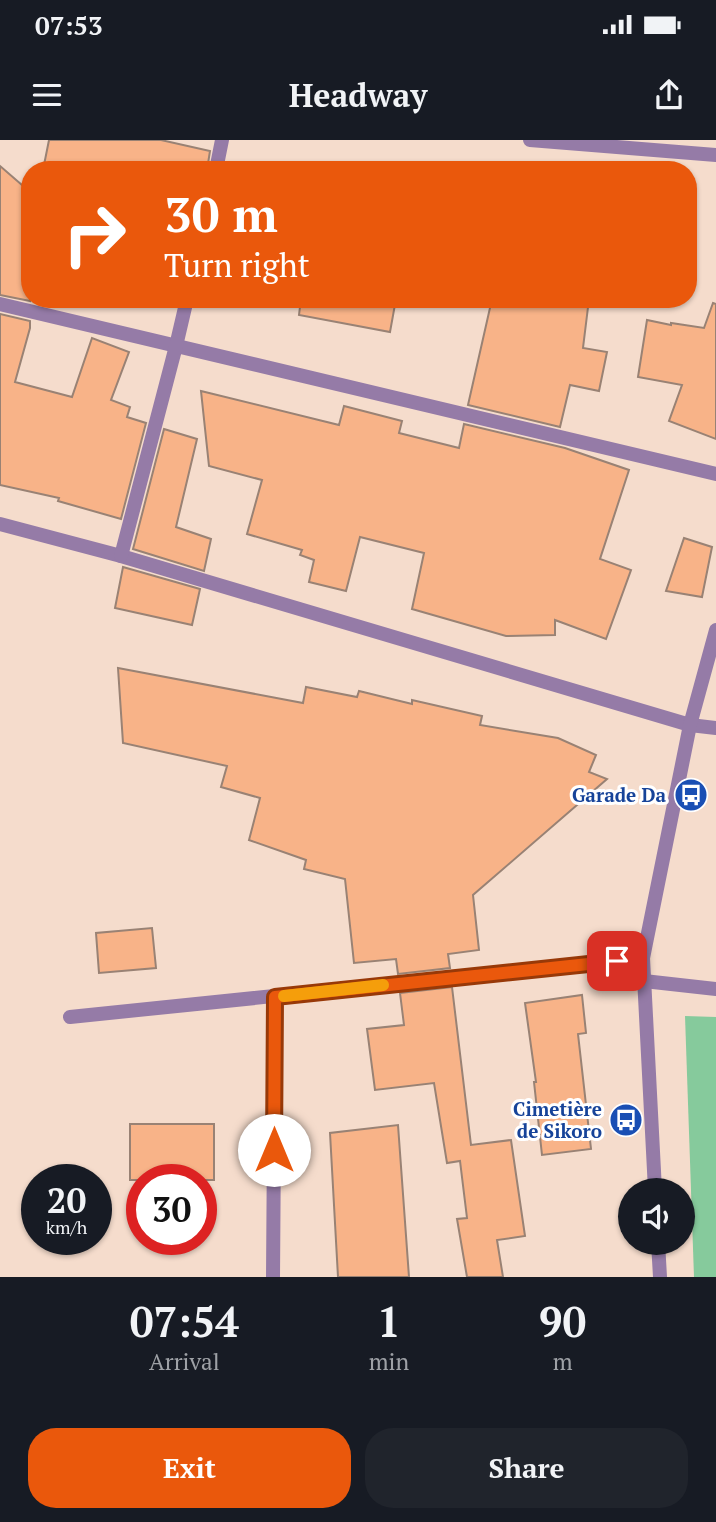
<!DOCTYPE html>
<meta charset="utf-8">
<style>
body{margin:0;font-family:"PT Serif",serif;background:#20242c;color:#f1f3f6;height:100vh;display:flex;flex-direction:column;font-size:26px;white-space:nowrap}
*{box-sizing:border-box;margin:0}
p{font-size:23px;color:#9ea1a6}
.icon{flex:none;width:38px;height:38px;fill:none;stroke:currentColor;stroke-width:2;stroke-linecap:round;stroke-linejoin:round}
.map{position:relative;height:1137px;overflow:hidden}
.drawer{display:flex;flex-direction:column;background:#171b24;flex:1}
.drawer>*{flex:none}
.hud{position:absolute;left:21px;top:21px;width:676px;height:147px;border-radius:28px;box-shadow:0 2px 5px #0004;background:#ea580c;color:#fff;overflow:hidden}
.buttons{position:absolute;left:618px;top:1038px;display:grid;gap:14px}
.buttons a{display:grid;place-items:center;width:77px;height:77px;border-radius:50%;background:#171b24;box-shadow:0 2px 5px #0004;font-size:35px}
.speed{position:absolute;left:21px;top:1024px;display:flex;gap:14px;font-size:35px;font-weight:700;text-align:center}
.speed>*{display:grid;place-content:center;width:91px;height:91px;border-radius:50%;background:#171b24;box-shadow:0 2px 5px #0004;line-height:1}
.speed small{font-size:18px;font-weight:400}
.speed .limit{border:10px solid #d22;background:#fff;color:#111}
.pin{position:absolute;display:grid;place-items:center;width:60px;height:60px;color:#fff;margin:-30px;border-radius:14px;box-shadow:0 4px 10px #0006}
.me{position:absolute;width:77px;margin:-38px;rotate:0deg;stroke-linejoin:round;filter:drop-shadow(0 0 5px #0008)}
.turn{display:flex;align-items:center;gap:24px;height:147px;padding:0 28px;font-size:32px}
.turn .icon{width:91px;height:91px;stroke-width:2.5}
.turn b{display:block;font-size:49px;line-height:60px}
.eta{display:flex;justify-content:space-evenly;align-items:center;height:119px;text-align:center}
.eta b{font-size:42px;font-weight:600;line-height:49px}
.cta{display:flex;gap:14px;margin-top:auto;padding:14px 28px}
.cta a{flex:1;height:80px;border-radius:28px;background:#ea580c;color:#fff;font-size:28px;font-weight:600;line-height:80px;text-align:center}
.cta a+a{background:#20242c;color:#f1f3f6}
.status{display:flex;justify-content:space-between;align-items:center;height:49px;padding:0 35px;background:#171b24;direction:ltr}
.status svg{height:19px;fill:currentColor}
header{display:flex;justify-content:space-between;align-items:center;height:91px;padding:0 28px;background:#171b24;font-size:32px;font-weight:600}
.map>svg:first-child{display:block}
</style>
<div class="status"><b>07:53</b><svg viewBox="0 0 49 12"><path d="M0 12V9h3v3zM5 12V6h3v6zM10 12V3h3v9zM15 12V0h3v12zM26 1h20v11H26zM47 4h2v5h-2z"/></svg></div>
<header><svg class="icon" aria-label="menu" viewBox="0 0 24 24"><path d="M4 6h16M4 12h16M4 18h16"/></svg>Headway<svg class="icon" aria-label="share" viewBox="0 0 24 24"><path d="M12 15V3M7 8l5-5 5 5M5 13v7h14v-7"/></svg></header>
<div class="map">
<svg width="716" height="1137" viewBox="0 0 716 1137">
<rect width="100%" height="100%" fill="#f5dccc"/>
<polygon fill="#86ca9c" points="685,876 716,877 716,1137 694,1137"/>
<g fill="#f8b388" stroke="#998274" stroke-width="2">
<polygon points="49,0 161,0 210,11 207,30 43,30"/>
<polygon points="0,26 30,52 30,161 0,155"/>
<polygon points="301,159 396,159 390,192 299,175"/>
<polygon points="492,159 589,159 583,208 607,212 599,251 570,245 560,287 468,265"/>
<polygon points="713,163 716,164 716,299 669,281 682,245 638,237 647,180 671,185 671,183 704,188"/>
<polygon points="0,174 30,181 30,188 15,242 72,257 92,198 129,212 111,260 130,267 127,277 146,283 121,379 58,361 59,358 0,345"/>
<polygon points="201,251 339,285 344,266 402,281 399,293 459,308 464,284 565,308 629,330 600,419 631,430 606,499 555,480 555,495 506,496 412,469 424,413 360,397 346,451 309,442 314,420 300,415 302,410 247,394 262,340 209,326"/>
<polygon points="164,289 197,299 176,387 211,399 204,431 133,409"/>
<polygon points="684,398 712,407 702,457 666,451"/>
<polygon points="123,427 200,449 192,485 115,468"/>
<polygon points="118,528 303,563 306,547 357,557 359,551 412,564 412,560 482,576 480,585 558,598 596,615 589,632 607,639 473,755 479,810 448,814 450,828 398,834 396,819 354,823 345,739 304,729 306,720 249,700 260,658 221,647 227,626 123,603"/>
<polygon points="152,788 156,828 99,833 96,793"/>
<polygon points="452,847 471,1005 511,1000 525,1096 497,1100 503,1137 467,1137 457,1079 467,1078 460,1021 447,1023 434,943 375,950 367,889 404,885 400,853"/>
<polygon points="582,855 586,893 578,894 591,1009 542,1015 534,942 536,942 525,863"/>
<rect x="130" y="984" width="84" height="56"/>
<polygon points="398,985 409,1137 338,1137 330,993"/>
</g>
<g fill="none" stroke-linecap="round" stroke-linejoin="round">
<g stroke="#957ba7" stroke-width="14">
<polyline points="530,0 716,15"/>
<polyline points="216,30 222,0"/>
<polyline points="0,164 716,334"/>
<polyline points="0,384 121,416 690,585 716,588"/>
<polyline points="121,416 176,206 187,159"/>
<polyline points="644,841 716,849"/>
<polyline points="70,877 643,818"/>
<polyline points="655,1050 643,818 690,585 716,490"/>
<polyline points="658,1102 660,1137"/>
<polyline points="273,1137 275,857"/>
</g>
</g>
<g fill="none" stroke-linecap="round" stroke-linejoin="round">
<defs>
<polyline id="route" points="274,1010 275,857 617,821"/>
</defs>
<use href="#route" stroke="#983908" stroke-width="18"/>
<use href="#route" stroke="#ea580c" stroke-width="12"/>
<polyline stroke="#f59e0b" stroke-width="12" points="284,856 383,845"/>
</g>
<defs>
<symbol id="bus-disc" viewBox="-11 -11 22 22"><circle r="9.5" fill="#1a4fb4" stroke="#fff"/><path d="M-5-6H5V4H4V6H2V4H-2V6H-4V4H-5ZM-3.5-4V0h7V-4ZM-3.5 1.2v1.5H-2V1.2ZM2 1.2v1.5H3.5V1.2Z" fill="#fff"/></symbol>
</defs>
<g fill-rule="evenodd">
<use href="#bus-disc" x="672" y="636" width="38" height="38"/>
<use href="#bus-disc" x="607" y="961" width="38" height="38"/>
</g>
<g text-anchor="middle" stroke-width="6" stroke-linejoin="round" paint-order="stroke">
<g font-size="19" font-weight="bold" fill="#164399" stroke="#fff" text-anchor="end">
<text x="666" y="662">Garade Da</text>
<text x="602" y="976">Cimetière<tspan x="602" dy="22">de Sikoro</tspan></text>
</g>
</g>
</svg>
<div class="buttons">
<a><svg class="icon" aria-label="sound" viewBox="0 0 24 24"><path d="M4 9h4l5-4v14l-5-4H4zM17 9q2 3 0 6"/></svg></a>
</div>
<div class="speed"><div>20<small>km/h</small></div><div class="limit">30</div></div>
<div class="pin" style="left:617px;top:821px;background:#d93025"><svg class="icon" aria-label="arrive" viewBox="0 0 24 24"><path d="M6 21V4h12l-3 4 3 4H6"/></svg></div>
<svg class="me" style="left:274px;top:1010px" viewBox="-20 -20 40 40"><circle r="19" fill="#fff"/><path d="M0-13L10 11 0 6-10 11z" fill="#ea580c"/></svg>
<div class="hud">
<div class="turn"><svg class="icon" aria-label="right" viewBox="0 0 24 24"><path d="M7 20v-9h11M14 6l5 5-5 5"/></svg><div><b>30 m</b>Turn right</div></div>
</div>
</div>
<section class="drawer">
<div class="eta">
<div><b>07:54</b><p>Arrival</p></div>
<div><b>1</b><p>min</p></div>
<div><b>90</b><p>m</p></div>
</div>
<div class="cta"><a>Exit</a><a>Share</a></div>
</section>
